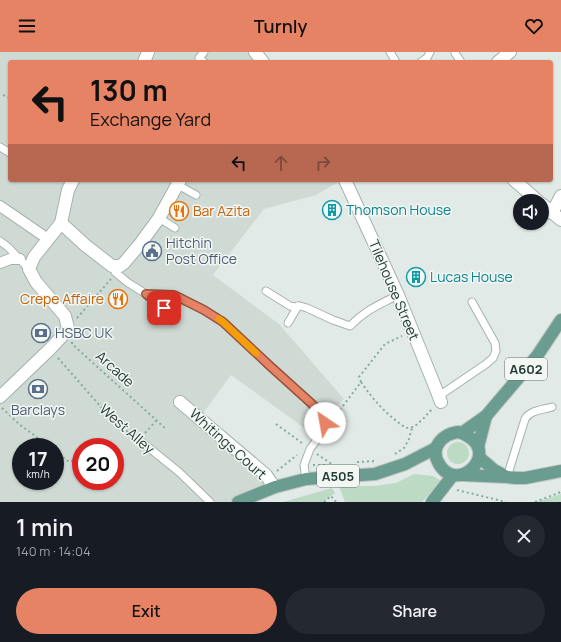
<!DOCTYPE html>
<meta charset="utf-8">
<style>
body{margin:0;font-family:Manrope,sans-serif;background:#242831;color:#f1f3f6;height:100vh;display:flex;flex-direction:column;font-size:15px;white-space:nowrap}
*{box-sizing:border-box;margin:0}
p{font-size:13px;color:#9ea1a6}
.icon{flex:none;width:22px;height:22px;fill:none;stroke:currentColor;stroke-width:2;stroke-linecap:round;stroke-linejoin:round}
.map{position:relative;height:450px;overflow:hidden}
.panel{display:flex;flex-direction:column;background:#171b24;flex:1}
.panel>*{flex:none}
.banner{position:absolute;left:8px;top:8px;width:545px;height:122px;border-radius:4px;box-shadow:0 1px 3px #0004;background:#e68364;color:#111;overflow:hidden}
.tools{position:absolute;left:513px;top:142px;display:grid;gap:8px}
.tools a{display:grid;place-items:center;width:36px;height:36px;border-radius:50%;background:#171b24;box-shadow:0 1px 3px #0004;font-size:20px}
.speed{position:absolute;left:12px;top:386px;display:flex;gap:8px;font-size:20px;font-weight:700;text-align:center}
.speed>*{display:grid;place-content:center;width:52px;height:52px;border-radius:50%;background:#171b24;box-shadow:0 1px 3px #0004;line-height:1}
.speed small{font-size:10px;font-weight:400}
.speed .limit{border:6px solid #d22;background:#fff;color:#111}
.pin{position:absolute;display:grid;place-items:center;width:34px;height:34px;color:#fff;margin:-17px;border-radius:8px;box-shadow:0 2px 6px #0006}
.me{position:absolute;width:44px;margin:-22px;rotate:327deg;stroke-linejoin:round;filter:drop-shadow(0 0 3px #0008)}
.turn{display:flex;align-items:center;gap:14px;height:84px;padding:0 16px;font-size:18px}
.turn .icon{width:52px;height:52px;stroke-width:2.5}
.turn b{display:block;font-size:28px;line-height:34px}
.lanes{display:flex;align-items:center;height:38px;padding:0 16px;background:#0003;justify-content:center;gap:20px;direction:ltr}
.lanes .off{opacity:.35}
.round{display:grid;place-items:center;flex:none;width:42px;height:42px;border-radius:21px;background:#242831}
.overview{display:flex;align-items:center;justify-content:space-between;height:68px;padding:0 16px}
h1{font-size:24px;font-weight:600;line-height:30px}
.button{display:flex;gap:8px;margin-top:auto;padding:8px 16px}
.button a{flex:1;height:46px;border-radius:24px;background:#e68364;color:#111;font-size:16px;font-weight:600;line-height:46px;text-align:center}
.button a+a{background:#242831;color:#f1f3f6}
header{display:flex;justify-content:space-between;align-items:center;height:52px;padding:0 16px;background:#e68364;color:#111;font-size:18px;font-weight:600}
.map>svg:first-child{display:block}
</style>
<header><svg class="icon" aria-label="menu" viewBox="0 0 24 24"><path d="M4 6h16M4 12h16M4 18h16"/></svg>Turnly<svg class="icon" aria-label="heart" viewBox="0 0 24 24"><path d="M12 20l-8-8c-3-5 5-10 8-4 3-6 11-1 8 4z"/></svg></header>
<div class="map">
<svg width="561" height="450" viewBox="0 0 561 450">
<rect width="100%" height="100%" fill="#e1eae6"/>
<path fill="#d0dad5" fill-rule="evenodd" d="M 0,0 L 252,0 L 260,10 L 10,10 L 10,128 L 342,128 L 316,143 L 264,157 L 213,223 L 279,272 L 344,347 L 310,380 L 231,323 L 201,364 L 270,420 L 260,436 L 231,450 L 0,450 ZM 21,395 L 55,395 L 55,429 L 21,429 ZM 81,395 L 115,395 L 115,429 L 81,429 Z"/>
<g fill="#bcdac4">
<circle cx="458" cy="401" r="11"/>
<polygon points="414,422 433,424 441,429 422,450 345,450 339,434 375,434 396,431"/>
<polygon points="332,436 335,441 324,450 283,450"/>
<polygon points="561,442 561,450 536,450"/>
</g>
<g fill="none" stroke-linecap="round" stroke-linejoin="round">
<defs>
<g id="service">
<polyline points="204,0 199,6 204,10"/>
<polyline points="390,0 396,10"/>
<polyline points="455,1 461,10"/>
<polyline points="421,10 427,6 430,0"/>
<polyline points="0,95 10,101"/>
<polyline points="178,133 196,143"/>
<polyline points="159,166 175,176"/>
<polyline points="0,189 8,195 29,217"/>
<polyline points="117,215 115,220 127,230 146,242 164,256"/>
<path d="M 266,239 L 290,254 L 295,255 L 300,254 L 307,256 L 333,268 L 350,274 C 365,258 379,253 398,243"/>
<polyline points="146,242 174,243 204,258 223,270 323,363 325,371 325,377 310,397 304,413 306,427"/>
<polyline points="288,271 298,254"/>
<polyline points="439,344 486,312 493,306 496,299 495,291 472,250"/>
<polyline points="138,387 179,420 210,450"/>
<path d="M 507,425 L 525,367 C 530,358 543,358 552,355"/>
</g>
<g id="pedestrian">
<polyline points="0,154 48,187"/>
<polyline points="0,211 10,207 20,207"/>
</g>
<g id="minor">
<polyline points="255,0 263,10"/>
<polyline points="144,10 148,0"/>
<polyline points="498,10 510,0"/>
<polyline points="345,128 398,243 434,332 441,350"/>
<polyline points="514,128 538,149"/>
<polyline points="542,152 561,168"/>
<polyline points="552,161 561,144"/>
<polyline points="61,171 85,193 112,214 120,214 124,211 140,192 159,166 180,128"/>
<polyline points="0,345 50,297 65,281 68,276 65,264 36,230 29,217 34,205 61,171 68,138 73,128"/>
<polyline points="180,350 266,423 270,429 275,435"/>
</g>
<g id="primary">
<path d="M 458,380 C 462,381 465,382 469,385 C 499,404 455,444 438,410 C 430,395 443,382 458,380 Z"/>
<polyline points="462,381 486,364 537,304 561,268"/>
<polyline points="478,395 486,364"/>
<polyline points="479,405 494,418 505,424"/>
<polyline points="462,423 507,425 516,426 525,426 561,419"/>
<polyline points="238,450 275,435 306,427 375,422 405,412 436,396"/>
<polyline points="432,450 453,423"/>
</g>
</defs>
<use href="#service" stroke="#a4b2ad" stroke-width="9"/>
<use href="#pedestrian" stroke="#a4b2ad" stroke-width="12"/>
<use href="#minor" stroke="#a4b2ad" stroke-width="14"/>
<use href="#primary" stroke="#bdc4c2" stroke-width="14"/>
<g stroke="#85ab9f" stroke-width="2" stroke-dasharray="2 3" stroke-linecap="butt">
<polyline points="3,43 10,46"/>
<polyline points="77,266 111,227"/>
<polyline points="72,290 72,292 166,377"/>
<polyline points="58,306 109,364 130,382"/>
<path d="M 361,330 C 374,349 387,363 406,376 L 414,375 L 424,366 L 432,357"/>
<polyline points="2,356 19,372 50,395"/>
<polyline points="334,366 361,330 359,325 385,292 402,284"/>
<polyline points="276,372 302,391"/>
<polyline points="145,381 156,369"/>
<polyline points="55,399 69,410 75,408 81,413"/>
<polyline points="317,402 333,413"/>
<polyline points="395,402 404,396 409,387 412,376"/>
<polyline points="357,410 376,409"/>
<polyline points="313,413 327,413"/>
<polyline points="277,419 297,403"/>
<polyline points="457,438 506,450"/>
<polyline points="324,450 331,444 336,450"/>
<polyline points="535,450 561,440"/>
</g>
<use href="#service" stroke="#fff" stroke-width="7"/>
<use href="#pedestrian" stroke="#fff" stroke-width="10"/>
<use href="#minor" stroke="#fff" stroke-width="12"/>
<use href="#primary" stroke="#6a9c8f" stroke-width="12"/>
</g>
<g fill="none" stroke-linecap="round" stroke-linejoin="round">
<defs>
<polyline id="route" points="164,256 146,242 174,243 204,258 223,270 270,314 311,351 323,363 325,371"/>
</defs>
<use href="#route" stroke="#965541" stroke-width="10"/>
<use href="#route" stroke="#e68364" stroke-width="7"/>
<polyline stroke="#f59e0b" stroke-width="7" points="219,267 223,270 256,301"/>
</g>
<defs>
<symbol id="building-ring" viewBox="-11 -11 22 22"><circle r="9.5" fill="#f2f7f4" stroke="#0f9aa8" stroke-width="1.5"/><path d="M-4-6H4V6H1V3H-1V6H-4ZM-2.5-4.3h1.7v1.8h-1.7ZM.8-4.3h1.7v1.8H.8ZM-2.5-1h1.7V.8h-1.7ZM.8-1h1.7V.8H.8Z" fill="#0f9aa8"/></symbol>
<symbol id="restaurant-ring" viewBox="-11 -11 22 22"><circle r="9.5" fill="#f2f7f4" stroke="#e8710a" stroke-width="1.5"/><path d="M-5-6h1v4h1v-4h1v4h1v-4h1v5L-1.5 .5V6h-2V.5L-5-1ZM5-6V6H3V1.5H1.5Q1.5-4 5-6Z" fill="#e8710a"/></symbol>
<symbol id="civic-ring" viewBox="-11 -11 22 22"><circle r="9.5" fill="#f2f7f4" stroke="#5c6f8a" stroke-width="1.5"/><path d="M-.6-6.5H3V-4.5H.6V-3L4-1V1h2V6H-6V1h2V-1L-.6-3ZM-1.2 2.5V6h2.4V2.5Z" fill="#5c6f8a"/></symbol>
<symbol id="bank-ring" viewBox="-11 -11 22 22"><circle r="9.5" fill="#f2f7f4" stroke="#5c6f8a" stroke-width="1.5"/><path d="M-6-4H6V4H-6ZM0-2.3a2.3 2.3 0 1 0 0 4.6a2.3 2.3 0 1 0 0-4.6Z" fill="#5c6f8a"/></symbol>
</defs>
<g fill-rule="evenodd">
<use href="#building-ring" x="321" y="147" width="22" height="22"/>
<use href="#restaurant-ring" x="168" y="148" width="22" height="22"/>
<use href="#civic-ring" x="141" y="188" width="22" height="22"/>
<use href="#building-ring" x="405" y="214" width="22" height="22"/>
<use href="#restaurant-ring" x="107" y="236" width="22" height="22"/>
<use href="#bank-ring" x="30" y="270" width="22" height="22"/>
<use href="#bank-ring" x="27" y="326" width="22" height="22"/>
</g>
<g text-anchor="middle" stroke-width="3" stroke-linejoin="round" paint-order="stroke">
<g fill="#f2f7f4" stroke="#61736e" stroke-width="1">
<rect x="505" y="306" width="42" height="22" rx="3"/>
<rect x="317" y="413" width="42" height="22" rx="3"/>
</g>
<g font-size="13" font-weight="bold" fill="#233a34">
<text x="526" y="322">A602</text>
<text x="338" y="429">A505</text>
</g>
<g font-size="14" fill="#0d838f" stroke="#f2f7f4" text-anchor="start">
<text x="346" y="163">Thomson House</text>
<text x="430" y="230">Lucas House</text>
</g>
<g font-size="14" fill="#c56008" stroke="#f2f7f4" text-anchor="start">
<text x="193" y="164">Bar Azita</text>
<text x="104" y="252" text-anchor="end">Crepe Affaire</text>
</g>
<g font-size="14" fill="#4e5e75" stroke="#f2f7f4" text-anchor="start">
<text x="166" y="196">Hitchin<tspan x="166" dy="16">Post Office</tspan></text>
<text x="55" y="286">HSBC UK</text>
<text x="38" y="363" text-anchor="middle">Barclays</text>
</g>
<g font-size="14" fill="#233a34" stroke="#f2f7f4">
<text transform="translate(394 238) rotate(67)" y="5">Tilehouse Street</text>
<text transform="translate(115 317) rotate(42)" y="5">Arcade</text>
<text transform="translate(127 377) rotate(41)" y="5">West Alley</text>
<text transform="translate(228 392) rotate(42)" y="5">Whitings Court</text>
</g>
</g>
</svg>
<div class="tools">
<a><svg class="icon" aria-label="sound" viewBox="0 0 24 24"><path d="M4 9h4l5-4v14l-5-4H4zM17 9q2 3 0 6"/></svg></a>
</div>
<div class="speed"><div>17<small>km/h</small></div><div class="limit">20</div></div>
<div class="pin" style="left:164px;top:256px;background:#d93025"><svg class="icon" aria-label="arrive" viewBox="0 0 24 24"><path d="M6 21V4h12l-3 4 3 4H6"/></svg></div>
<svg class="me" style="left:325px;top:371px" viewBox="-20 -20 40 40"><circle r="19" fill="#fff"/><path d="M0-13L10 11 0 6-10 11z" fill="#e68364"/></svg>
<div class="banner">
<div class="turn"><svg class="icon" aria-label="left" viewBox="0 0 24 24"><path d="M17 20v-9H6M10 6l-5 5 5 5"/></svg><div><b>130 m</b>Exchange Yard</div></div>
<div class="lanes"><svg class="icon" aria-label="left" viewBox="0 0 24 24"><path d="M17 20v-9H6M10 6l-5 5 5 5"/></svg><svg class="icon off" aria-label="ahead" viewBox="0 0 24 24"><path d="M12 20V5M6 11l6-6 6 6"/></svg><svg class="icon off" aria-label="right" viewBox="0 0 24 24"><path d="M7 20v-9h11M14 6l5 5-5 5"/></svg></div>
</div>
</div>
<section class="panel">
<div class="overview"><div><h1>1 min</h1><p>140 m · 14:04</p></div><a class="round"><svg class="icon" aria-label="close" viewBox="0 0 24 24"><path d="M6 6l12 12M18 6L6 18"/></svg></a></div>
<div class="button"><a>Exit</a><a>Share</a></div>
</section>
